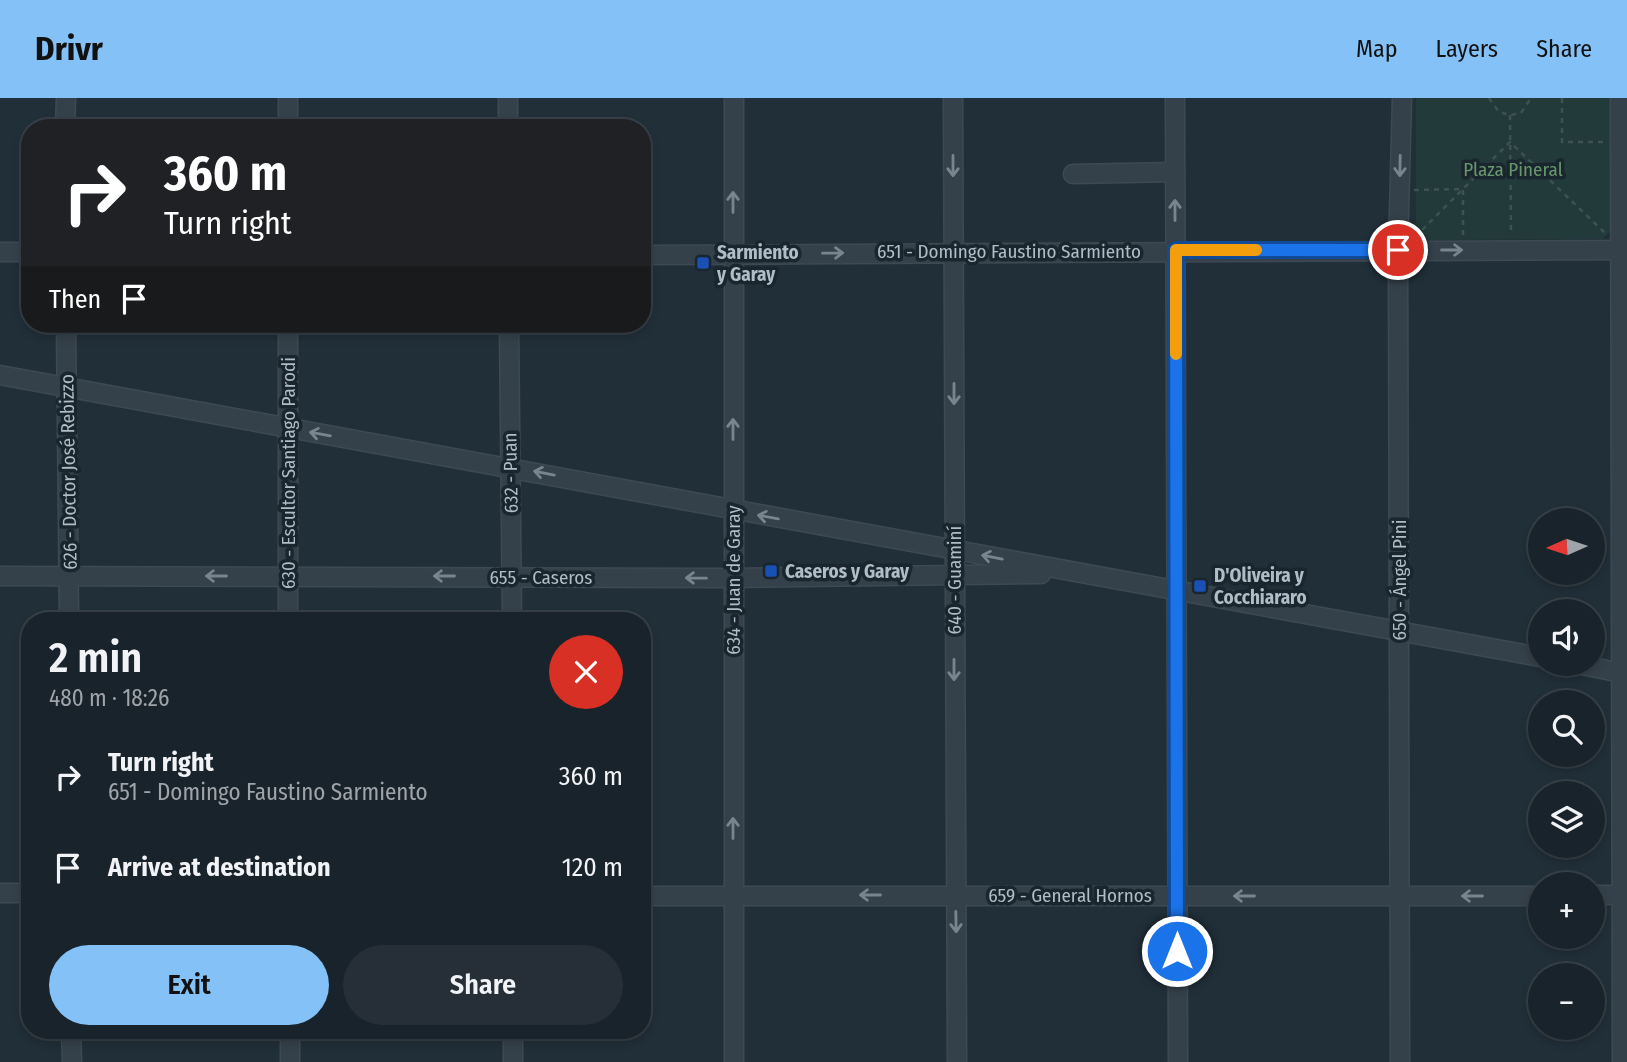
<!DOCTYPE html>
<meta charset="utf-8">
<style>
body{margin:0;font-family:"Fira Sans Condensed",sans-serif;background:#262f37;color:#f1f3f6;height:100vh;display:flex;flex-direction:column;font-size:26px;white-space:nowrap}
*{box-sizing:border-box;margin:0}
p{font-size:23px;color:#9fa4a9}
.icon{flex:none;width:38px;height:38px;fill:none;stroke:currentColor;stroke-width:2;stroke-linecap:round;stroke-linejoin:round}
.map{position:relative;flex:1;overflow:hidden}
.side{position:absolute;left:21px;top:514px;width:630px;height:427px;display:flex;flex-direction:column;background:#19232b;border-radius:28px;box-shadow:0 4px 10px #0003,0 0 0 2px #374047}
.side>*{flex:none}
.top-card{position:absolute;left:21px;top:21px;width:630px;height:214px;border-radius:28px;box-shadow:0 4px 10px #0003,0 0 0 2px #374047;background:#202124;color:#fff;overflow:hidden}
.needle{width:46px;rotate:267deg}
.fabs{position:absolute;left:1528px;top:410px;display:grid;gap:14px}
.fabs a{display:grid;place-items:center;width:77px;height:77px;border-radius:50%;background:#19232b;box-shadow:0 4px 10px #0003,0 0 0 2px #374047;font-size:35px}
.pin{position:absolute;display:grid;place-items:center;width:60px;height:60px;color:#fff;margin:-30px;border:4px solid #fff;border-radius:50%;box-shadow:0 2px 7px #0007}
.me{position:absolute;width:77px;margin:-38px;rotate:0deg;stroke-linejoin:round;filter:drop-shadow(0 0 5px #0008)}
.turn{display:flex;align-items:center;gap:24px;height:147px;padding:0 28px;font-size:32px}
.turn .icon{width:91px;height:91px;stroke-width:2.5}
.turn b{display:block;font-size:49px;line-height:60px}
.then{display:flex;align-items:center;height:66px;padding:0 28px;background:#0003;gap:14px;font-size:26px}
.round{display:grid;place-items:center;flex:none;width:74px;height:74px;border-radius:37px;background:#262f37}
.overview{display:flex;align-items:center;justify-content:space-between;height:119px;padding:0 28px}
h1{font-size:42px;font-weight:600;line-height:52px}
.action{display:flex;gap:14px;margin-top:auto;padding:14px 28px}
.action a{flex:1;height:80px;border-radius:42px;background:#84c1f7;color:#111;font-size:28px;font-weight:600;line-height:80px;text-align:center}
.action a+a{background:#262f37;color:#f1f3f6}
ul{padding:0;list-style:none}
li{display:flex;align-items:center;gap:21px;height:91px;padding:0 28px}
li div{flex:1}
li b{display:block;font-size:26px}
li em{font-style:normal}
header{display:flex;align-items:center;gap:42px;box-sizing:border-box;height:98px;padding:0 35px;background:#84c1f7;color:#111}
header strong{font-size:33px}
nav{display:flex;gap:38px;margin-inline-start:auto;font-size:24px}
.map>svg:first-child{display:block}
</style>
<header>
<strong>Drivr</strong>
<nav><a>Map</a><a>Layers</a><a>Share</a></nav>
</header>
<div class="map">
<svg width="1627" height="964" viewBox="0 0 1627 964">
<rect width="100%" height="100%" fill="#212f39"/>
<polygon fill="#233a3a" points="1416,0 1610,0 1610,133 1603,141 1425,142 1416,130"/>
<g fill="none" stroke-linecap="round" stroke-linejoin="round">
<defs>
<g id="minor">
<polyline points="508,0 508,30"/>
<polyline points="734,0 734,964"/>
<polyline points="953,0 957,964"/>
<polyline points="1175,0 1178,964"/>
<polyline points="1620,0 1622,964"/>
<polyline points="65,30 66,0"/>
<polyline points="288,30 288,0"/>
<polyline points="1073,76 1175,74"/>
<polyline points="0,154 30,154"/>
<polyline points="642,157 1627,152"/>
<polyline points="66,226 69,523"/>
<polyline points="509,226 512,523"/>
<polyline points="0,277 1540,559"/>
<polyline points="0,478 733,480 1041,476"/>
<polyline points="288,523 288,226"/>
<polyline points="1571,565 1627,576"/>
<polyline points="0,795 30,795"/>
<polyline points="1592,797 1627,797"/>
<polyline points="642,798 1540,798"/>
<polyline points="71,933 72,964"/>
<polyline points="290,964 290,933"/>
<polyline points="513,964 513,933"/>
<polyline points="1400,964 1398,152 1402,0"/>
</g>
</defs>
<use href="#minor" stroke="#3e4a53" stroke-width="21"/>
<g stroke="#3c5351" stroke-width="2.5" stroke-dasharray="5 5" stroke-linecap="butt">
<polyline points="1489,0 1499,14 1510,17 1521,15 1531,0"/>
<polyline points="1562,0 1562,44 1606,44"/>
<polyline points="1510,17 1511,136"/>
<polyline points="1414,92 1463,91 1463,137"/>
<polyline points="1415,139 1510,44 1606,136"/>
</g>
<use href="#minor" stroke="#35414a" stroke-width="18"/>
</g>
<defs><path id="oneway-shaft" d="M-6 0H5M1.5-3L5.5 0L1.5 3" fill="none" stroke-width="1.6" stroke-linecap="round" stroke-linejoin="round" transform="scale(1.75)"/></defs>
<g stroke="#79858e">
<use href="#oneway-shaft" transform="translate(953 68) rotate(90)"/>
<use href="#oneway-shaft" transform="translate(1400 68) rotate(91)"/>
<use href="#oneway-shaft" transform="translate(733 104) rotate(-90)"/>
<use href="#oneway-shaft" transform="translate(1175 112) rotate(-90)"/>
<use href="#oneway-shaft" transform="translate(1452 152)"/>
<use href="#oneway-shaft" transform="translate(833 155) rotate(-1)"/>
<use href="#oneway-shaft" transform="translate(954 296) rotate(90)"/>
<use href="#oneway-shaft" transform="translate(733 331) rotate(-90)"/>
<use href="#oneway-shaft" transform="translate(320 336) rotate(-170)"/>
<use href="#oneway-shaft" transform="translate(544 375) rotate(-169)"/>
<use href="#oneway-shaft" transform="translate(768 419) rotate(-170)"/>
<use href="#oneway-shaft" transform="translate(992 459) rotate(-169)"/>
<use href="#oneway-shaft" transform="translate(216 478) rotate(-180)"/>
<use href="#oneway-shaft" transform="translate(444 478) rotate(180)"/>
<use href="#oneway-shaft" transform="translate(696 480) rotate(-179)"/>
<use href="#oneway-shaft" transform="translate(954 572) rotate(90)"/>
<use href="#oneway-shaft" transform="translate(733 730) rotate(-90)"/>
<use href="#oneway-shaft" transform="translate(870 797) rotate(180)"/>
<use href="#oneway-shaft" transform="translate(1244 798) rotate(-180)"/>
<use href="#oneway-shaft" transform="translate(1472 798) rotate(180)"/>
<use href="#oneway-shaft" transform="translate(956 824) rotate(89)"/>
</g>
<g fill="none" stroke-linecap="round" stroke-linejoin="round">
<defs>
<polyline id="route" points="1177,853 1176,152 1398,152"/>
</defs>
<use href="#route" stroke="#114b97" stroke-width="18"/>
<use href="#route" stroke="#1a73e8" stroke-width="12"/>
<polyline stroke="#f59e0b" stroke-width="12" points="1176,256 1176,152 1256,152"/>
</g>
<g fill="#1a4fb4" stroke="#1a262e" stroke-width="2.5">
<rect x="696" y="158" width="14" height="14" rx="3.5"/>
<rect x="764" y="466" width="14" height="14" rx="3.5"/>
<rect x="1193" y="481" width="14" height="14" rx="3.5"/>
</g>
<g text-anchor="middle" stroke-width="7" stroke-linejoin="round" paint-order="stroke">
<g font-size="19" fill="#67976b" stroke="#1a262e">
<text x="1513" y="78">Plaza Pineral</text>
</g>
<g font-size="19" fill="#b0bcc6" stroke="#1a262e">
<text x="1009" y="160">651 - Domingo Faustino Sarmiento</text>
<text transform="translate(68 374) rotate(-91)" y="7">626 - Doctor José Rebizzo</text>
<text transform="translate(288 375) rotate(-90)" y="7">630 - Escultor Santiago Parodi</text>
<text transform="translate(510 375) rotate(-91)" y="7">632 - Puan</text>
<text x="541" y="486">655 - Caseros</text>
<text transform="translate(733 482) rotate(-90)" y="7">634 - Juan de Garay</text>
<text transform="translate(954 482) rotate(-90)" y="7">640 - Guaminí</text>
<text transform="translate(1399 482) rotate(-90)" y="7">650 - Ángel Pini</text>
<text x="1070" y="804">659 - General Hornos</text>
</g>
<g font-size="19" font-weight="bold" fill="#b0bcc6" stroke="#1a262e" text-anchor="start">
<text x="717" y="161">Sarmiento<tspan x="717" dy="22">y Garay</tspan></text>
<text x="785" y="480">Caseros y Garay</text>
<text x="1214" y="484">D'Oliveira y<tspan x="1214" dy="22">Cocchiararo</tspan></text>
</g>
</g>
</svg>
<div class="fabs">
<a><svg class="needle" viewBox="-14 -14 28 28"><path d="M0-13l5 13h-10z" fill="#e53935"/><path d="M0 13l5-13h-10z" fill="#9fa4a9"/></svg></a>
<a><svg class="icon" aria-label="sound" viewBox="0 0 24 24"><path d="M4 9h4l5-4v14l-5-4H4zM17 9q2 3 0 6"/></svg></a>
<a><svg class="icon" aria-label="search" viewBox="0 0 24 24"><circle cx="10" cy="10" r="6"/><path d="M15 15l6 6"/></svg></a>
<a><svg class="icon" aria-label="layers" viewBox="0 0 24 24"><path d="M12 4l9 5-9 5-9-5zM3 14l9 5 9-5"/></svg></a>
<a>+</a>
<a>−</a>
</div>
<div class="pin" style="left:1398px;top:152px;background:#d93025"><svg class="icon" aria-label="arrive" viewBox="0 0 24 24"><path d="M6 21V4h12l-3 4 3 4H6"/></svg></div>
<svg class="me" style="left:1177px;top:853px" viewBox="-20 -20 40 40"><circle r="17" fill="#1a73e8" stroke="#fff" stroke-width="3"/><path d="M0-11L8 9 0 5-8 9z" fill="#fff"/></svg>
<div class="top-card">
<div class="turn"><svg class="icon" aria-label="right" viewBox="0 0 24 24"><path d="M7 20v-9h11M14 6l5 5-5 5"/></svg><div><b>360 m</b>Turn right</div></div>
<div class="then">Then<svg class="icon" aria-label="arrive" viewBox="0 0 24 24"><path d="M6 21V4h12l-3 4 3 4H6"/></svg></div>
</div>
<section class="side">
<div class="overview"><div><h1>2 min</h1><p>480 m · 18:26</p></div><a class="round" style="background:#d93025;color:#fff"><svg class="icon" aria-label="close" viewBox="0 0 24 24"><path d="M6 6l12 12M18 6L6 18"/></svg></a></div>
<ul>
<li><svg class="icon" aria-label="right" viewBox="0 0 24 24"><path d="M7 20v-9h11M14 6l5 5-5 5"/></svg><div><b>Turn right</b><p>651 - Domingo Faustino Sarmiento</p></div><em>360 m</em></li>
<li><svg class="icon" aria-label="arrive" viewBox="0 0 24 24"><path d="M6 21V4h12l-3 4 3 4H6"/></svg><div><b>Arrive at destination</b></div><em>120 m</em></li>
</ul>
<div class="action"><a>Exit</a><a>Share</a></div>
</section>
</div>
